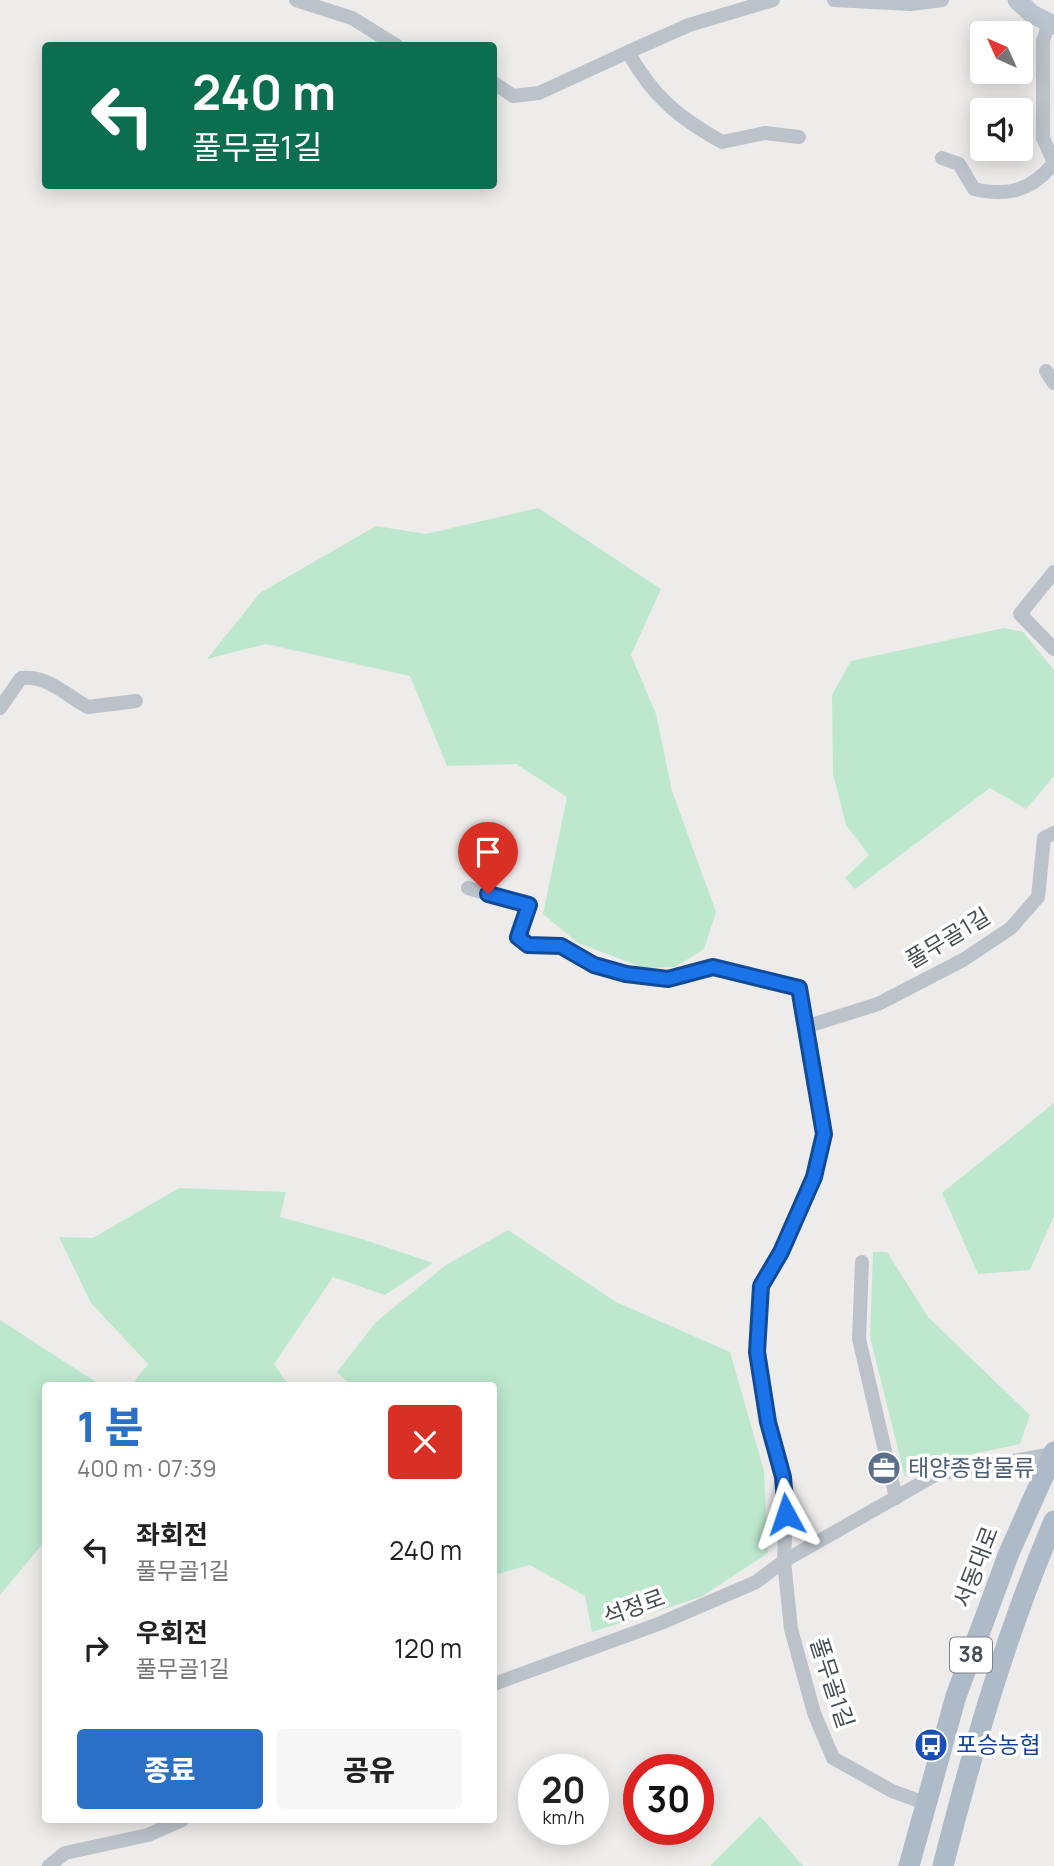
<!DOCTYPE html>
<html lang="ko">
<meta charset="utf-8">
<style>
body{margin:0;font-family:Manrope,"Noto Sans KR",sans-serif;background:#f6f6f6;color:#222;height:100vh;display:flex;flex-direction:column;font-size:26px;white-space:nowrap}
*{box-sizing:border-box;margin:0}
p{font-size:23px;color:#767676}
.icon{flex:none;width:38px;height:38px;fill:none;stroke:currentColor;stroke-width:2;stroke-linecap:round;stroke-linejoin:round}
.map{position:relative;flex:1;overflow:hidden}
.drawer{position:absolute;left:42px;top:1382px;width:455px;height:441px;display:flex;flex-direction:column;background:#fff;border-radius:7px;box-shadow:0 4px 18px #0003}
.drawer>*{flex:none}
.top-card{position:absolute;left:42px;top:42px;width:455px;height:147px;border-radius:7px;box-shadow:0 4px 18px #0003;background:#0b6e4f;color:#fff;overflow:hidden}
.needle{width:46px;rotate:315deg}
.fabs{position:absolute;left:970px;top:21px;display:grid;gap:14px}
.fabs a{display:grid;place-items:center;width:63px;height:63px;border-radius:7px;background:#fff;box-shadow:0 4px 18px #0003;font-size:35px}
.speed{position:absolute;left:518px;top:1754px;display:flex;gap:14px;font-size:35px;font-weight:700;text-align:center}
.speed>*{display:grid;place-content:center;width:91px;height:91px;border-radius:50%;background:#fff;box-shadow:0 4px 18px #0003;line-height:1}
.speed small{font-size:18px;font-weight:400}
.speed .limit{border:10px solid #d22;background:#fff;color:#111}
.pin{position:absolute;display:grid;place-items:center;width:60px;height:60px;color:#fff;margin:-72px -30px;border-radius:50% 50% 50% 0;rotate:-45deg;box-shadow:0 0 7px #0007}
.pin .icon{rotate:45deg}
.me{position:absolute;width:77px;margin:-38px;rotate:355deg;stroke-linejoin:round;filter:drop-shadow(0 0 5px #0008)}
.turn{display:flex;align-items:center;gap:24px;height:147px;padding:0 35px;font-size:32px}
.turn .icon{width:91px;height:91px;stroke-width:2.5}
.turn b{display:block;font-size:49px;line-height:60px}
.round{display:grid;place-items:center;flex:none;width:74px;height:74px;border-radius:7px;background:#f6f6f6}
.summary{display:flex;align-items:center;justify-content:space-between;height:119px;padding:0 35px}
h1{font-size:42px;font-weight:800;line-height:52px;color:#2c6fc7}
.cta{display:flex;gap:14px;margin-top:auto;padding:14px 35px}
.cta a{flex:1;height:80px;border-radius:7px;background:#2c6fc7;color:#fff;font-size:28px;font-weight:800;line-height:80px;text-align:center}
.cta a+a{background:#f6f6f6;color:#222}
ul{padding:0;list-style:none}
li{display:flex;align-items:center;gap:21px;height:98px;padding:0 35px}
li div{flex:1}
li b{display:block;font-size:26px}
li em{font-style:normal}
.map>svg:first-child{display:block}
</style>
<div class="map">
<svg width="1054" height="1866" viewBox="0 0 1054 1866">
<rect width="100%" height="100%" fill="#eeebeb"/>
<g fill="#bde8ce">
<polygon points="538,508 661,589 631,655 656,714 672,791 716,912 704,949 675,967 644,968 578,943 543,914 567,797 516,764 447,766 410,676 266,644 207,659 260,593 376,526 426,534"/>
<polygon points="1004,628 1023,632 1054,670 1054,776 1026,809 990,788 855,889 845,878 869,855 846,825 833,774 832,695 851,661"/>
<polygon points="1054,1103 1054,1216 1030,1270 978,1274 942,1193"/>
<polygon points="179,1188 286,1192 280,1217 362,1239 433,1263 385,1295 333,1277 274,1364 289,1386 131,1386 148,1364 91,1303 59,1237 93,1238"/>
<polygon points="508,1230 616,1302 730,1352 764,1471 768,1553 701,1597 592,1632 585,1596 530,1565 494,1575 494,1386 352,1386 337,1372 376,1322 446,1265"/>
<polygon points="873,1252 887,1252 928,1317 1030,1415 1020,1444 949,1459 905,1477 870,1337"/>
<polygon points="0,1320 102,1386 46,1386 45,1541 0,1595"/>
<polygon points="760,1816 803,1866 710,1866"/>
</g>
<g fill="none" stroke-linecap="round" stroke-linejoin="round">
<g stroke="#bbc2c9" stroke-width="14">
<polyline points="296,0 352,18 397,46"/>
<path d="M 773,0 L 689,25 L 628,52 C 653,97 678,117 722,142 L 765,133 L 799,137"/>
<polyline points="834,0 911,4 942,0"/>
<polyline points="1049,22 1043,41 1043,138 1054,163"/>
<polyline points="494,83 513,96 539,93 628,52"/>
<path d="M 942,158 L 959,164 L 974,189 C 1009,197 1032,190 1054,163"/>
<polyline points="1046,371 1054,383"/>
<polyline points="1054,572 1020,614 1054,649"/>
<path d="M 0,708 L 21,678 C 48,675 65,695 88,707 L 136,701"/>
<polyline points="468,888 529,906 518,937 529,945 561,946 594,965 626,974 668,979 713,967 798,988 805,1027 878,1004 963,960 1011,928 1038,897 1044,838 1054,833"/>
<polyline points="805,1027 824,1134 814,1176 781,1252 761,1286 757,1351 768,1422 783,1477 786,1514 784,1561 791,1629 814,1713 833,1758 892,1791 925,1803"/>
<polyline points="862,1262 859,1339 896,1498"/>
<polyline points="494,1684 661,1623 756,1582 784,1561 937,1474 1053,1454"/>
<polyline points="49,1866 65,1853 148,1835 182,1820"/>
</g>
<polyline stroke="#bac4ce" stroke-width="19" points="1017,0 1032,14 1054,25"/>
<g stroke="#adbbc8" stroke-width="21">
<polyline points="909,1866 956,1696 1009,1553 1054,1452"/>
<path d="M 943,1866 C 973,1748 1006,1633 1054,1521"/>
</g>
</g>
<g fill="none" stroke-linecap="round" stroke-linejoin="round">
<defs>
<polyline id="route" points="488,894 529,905 518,937 528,945 561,946 594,965 626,974 668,979 713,967 799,988 824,1134 814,1177 781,1252 761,1286 757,1352 768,1422 783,1477 786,1514"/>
</defs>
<use href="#route" stroke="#114b97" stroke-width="18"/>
<use href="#route" stroke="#1a73e8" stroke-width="12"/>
</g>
<defs>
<symbol id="office-disc" viewBox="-11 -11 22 22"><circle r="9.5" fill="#5c6f8a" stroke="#fff"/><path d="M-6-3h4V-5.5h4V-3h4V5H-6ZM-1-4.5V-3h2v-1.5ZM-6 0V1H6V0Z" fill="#fff"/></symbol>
<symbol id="bus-disc" viewBox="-11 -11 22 22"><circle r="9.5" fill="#1a4fb4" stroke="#fff"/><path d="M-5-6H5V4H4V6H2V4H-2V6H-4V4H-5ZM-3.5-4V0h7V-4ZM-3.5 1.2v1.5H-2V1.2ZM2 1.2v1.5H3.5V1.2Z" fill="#fff"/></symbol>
</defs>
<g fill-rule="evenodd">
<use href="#office-disc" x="865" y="1449" width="38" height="38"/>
<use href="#bus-disc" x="912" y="1726" width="38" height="38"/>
</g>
<g text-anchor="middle" stroke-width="7" stroke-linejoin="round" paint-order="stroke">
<rect fill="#fff" stroke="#7e8389" stroke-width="2" x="950" y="1637.5" width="42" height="35" rx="5"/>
<g font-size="21" font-weight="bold" fill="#464e56">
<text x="971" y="1662">38</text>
</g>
<g font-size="23" fill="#464e56" stroke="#fff">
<text transform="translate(948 938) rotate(-31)" y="8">풀무골1길</text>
<text transform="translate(976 1567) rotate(-69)" y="8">서동대로</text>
<text transform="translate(634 1607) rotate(-20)" y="8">석정로</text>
<text transform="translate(832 1683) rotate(72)" y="8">풀무골1길</text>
</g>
<g font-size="23" fill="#4e5e75" stroke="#fff" text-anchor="start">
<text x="908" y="1476">태양종합물류</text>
</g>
<g font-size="23" fill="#164399" stroke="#fff" text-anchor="start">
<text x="956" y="1753">포승농협</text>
</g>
</g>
</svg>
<div class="fabs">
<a><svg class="needle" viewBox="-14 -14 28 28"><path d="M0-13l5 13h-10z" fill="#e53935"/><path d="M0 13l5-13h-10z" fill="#767676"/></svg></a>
<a><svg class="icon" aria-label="sound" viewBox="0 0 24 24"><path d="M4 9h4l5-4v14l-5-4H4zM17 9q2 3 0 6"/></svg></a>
</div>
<div class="speed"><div>20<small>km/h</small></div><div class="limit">30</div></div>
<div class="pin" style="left:488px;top:894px;background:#d93025"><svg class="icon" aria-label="arrive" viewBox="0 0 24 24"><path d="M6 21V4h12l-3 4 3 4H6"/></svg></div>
<svg class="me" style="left:786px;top:1514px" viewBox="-20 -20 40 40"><path d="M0-17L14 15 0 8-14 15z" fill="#1a73e8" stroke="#fff" stroke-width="4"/></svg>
<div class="top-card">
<div class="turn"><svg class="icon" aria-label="left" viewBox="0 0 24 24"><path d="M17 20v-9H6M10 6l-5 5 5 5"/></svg><div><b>240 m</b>풀무골1길</div></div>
</div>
<section class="drawer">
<div class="summary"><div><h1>1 분</h1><p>400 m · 07:39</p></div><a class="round" style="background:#d93025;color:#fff"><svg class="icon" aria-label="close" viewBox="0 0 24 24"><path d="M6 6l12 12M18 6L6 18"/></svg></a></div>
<ul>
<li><svg class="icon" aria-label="left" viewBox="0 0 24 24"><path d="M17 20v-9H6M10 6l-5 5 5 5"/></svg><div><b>좌회전</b><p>풀무골1길</p></div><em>240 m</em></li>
<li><svg class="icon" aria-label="right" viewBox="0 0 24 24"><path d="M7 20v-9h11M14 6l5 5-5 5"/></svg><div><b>우회전</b><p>풀무골1길</p></div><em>120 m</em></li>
</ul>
<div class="cta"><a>종료</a><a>공유</a></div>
</section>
</div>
